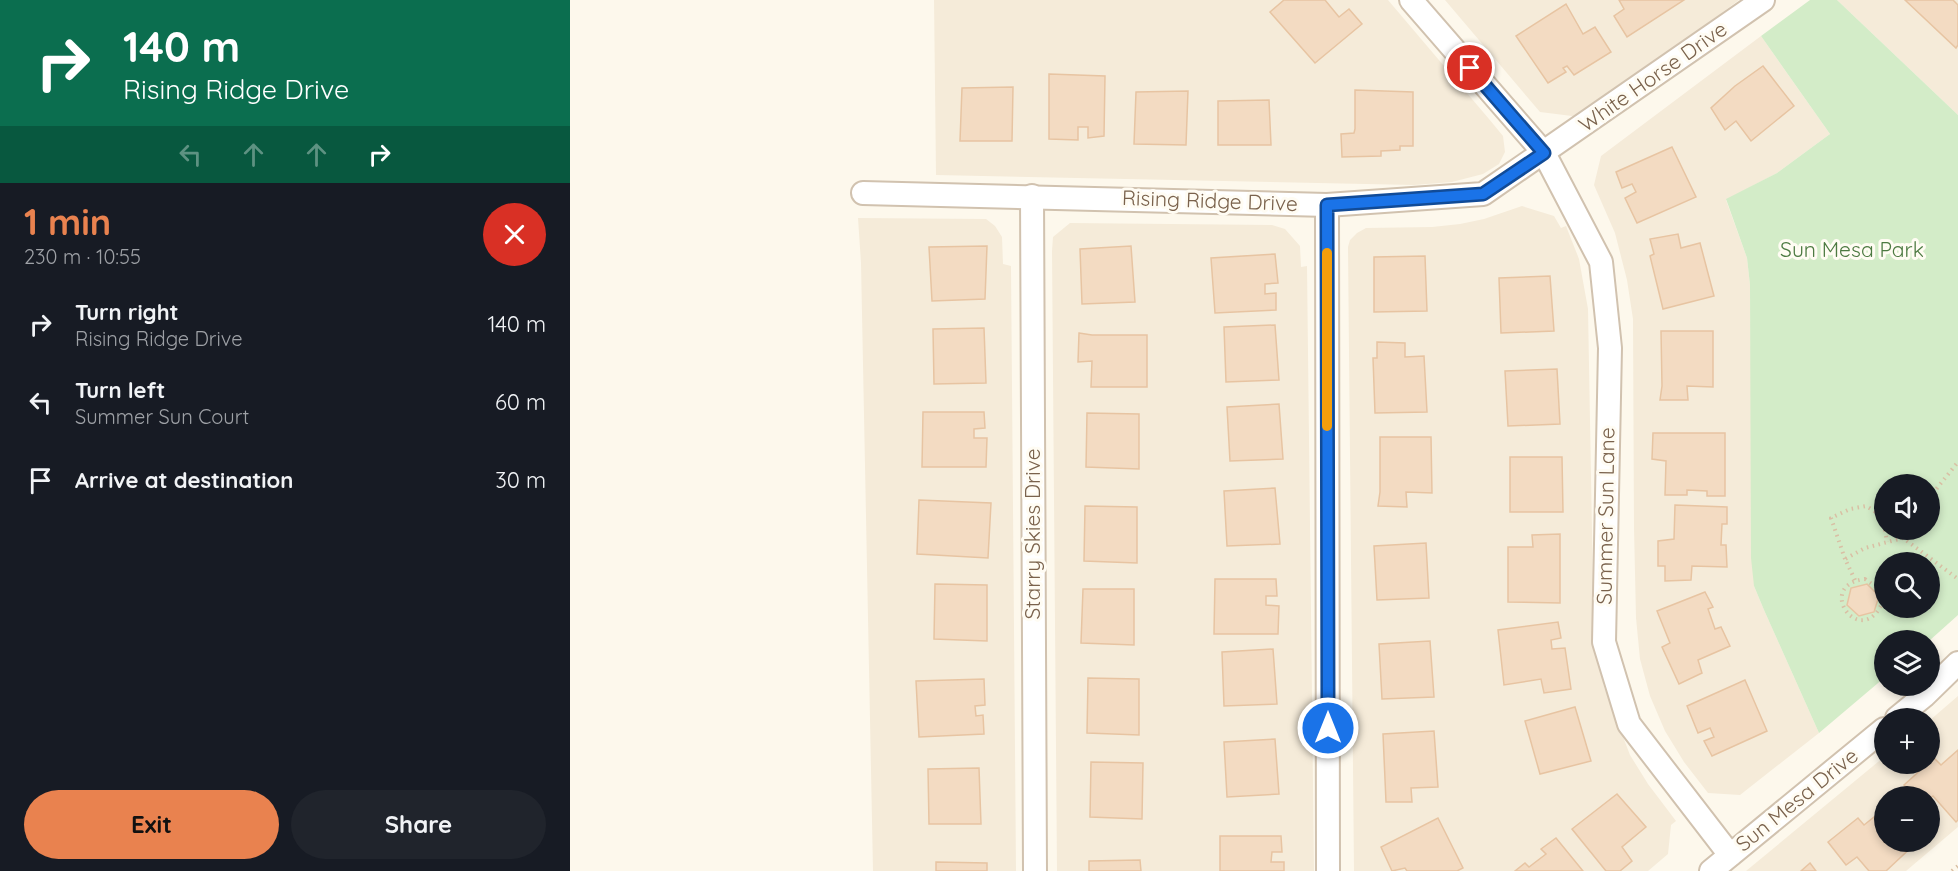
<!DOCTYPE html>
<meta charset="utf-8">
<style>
body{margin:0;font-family:Quicksand,sans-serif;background:#20242c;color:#f1f3f6;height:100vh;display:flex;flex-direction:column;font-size:22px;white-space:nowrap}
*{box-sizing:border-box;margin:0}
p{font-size:20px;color:#9ea1a6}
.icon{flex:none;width:33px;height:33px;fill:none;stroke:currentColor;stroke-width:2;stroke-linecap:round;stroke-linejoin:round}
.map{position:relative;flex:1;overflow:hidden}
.side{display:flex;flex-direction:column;background:#171b24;width:570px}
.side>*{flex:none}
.banner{background:#0b6e4f;color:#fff;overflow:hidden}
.fabs{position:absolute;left:1304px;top:474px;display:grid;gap:12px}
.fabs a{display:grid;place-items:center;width:66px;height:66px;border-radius:50%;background:#171b24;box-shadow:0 3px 9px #0003;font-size:30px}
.pin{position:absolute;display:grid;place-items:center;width:51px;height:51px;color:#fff;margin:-26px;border:3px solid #fff;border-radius:50%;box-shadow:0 2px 6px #0007}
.me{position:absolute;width:66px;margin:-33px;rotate:0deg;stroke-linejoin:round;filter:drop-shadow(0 0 4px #0008)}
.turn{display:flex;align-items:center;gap:21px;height:126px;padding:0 24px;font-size:27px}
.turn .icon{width:78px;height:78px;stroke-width:2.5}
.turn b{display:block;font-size:42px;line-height:51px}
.lanes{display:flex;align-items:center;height:57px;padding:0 24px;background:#0003;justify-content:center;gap:30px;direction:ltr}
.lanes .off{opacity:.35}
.round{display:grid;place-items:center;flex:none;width:63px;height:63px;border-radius:32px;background:#20242c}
.overview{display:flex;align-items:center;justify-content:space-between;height:102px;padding:0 24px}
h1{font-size:36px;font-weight:800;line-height:45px;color:#e9824f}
.button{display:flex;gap:12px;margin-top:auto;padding:12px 24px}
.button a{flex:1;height:69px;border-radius:36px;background:#e9824f;color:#111;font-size:24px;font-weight:800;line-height:69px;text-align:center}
.button a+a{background:#20242c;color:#f1f3f6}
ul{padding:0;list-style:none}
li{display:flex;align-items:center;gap:18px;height:78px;padding:0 24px}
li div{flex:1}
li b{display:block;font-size:22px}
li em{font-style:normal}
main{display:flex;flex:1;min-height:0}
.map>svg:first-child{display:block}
</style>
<main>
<section class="side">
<div class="banner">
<div class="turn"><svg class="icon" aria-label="right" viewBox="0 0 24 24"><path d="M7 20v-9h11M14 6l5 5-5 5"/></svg><div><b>140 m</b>Rising Ridge Drive</div></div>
<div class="lanes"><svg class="icon off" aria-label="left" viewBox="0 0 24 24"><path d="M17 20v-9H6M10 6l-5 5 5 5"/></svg><svg class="icon off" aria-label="ahead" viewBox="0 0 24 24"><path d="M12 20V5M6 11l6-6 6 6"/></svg><svg class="icon off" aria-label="ahead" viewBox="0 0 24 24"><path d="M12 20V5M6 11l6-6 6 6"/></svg><svg class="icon" aria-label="right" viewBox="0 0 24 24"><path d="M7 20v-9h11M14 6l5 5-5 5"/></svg></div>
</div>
<div class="overview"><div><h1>1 min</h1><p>230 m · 10:55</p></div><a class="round" style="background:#d93025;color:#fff"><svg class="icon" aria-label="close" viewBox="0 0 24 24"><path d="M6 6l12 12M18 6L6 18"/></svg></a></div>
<ul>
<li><svg class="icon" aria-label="right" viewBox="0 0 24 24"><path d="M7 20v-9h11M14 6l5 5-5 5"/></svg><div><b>Turn right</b><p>Rising Ridge Drive</p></div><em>140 m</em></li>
<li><svg class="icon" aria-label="left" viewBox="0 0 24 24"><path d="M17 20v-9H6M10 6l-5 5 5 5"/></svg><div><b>Turn left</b><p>Summer Sun Court</p></div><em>60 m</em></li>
<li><svg class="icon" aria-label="arrive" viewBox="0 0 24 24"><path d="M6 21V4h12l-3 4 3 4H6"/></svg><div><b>Arrive at destination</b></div><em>30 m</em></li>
</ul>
<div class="button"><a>Exit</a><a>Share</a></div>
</section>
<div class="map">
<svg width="1388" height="871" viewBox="0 0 1388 871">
<rect width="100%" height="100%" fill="#fdf8ec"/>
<g fill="#f5ebd9" fill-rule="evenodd">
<polygon points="364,0 818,0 919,119 933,136 935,152 929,164 913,174 882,182 844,185 366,175"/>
<polygon points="875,0 1169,0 1006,121 1002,116 970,112"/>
<polygon points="1267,0 1388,0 1388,115"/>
<polygon points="1191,36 1260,134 1207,173 1156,200 1177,258 1180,285 1184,586 1194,610 1249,733 1170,795 1138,793 1114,762 1095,731 1080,696 1070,659 1066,618 1064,528 1063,319 1057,280 1045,233 1024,185 1031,156"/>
<polygon points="952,206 984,216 991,228 996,226 1009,259 1018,309 1023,588 1029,660 1034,687 1060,755 1078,784 1106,821 1101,825 1098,854 1078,871 784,871 778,247 780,240 787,233 796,228 862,227 890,224 914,219"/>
<polygon points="288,218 416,219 425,226 432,237 433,264 441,266 446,871 303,871 291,263"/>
<polygon points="500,223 702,225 715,229 730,246 731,267 737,266 744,871 487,871 482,251 483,237"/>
<path d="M 1388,696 L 1388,827 L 1336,871 L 1176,871 L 1314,757 L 1314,764 L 1359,764 L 1359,721 ZM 1314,796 L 1359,796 L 1359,842 L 1314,842 Z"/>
</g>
<path fill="#d3ecc8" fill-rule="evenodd" d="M 1240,0 L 1267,0 L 1388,115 L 1388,615 L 1359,641 L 1314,640 L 1314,678 L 1249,733 L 1194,610 L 1184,586 L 1181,558 L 1180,285 L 1177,258 L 1156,199 L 1207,173 L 1260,134 L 1191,36 ZM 1314,484 L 1359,484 L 1359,530 L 1314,530 ZM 1314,562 L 1359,562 L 1359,608 L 1314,608 Z"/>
<g fill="#f3dbc2" stroke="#e7c4a2" stroke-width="1.5">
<polygon points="714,0 755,0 769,17 779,9 792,24 745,63 700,12"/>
<polygon points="1049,0 1114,0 1057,37 1044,16 1054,9"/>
<polygon points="1335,0 1383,0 1388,5 1388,45 1386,48"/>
<polygon points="996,4 1013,34 1025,27 1041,52 1004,75 997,66 993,68 996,72 978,83 946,36"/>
<polygon points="1193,66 1224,106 1181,141 1166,121 1155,130 1141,108 1165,86"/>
<polygon points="479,74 535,76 534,136 518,138 518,127 508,127 508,140 479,139"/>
<polygon points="443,87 442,141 390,141 392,88"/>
<polygon points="785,90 843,92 843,146 830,146 830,150 811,151 811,156 772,157 771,134 784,133 785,129"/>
<polygon points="618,91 616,145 564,144 566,92"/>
<polygon points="699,100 701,145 648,145 648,101"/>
<polygon points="1102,147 1126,197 1067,223 1055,198 1066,192 1062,184 1052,188 1046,172"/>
<polygon points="1108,234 1111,248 1130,243 1144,296 1093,309 1080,256 1084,254 1080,239"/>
<polygon points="417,246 415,299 362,301 359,247"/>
<polygon points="561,246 565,302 512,304 510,249"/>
<polygon points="705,254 708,283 695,284 695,294 706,293 706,310 645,313 641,258"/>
<polygon points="855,256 857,311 804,312 804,257"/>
<polygon points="980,276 984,331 931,333 929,278"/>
<polygon points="705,325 709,380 656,382 654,327"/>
<polygon points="414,328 416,383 364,384 363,329"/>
<polygon points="1091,331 1143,331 1143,387 1117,386 1118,400 1090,400 1092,386"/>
<polygon points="509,333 522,335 577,335 577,387 521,387 522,361 508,362"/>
<polygon points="807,342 835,343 835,357 854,356 857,412 805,413 803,358 807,358"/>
<polygon points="987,369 990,424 938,426 935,371"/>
<polygon points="709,404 713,459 660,461 657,407"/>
<polygon points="353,412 414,412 415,428 404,429 404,438 417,438 416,467 352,467"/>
<polygon points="517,413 569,414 569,469 516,467"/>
<polygon points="1083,433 1155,433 1155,496 1137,496 1137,491 1117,490 1117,495 1095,495 1096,461 1082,459"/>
<polygon points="810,437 861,437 862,493 836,492 837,507 808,506 810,492"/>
<polygon points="940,457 992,457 993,512 940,512"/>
<polygon points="705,488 710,544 657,546 654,491"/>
<polygon points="349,500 421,503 418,558 347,554"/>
<polygon points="1105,505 1157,507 1157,524 1152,524 1151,545 1156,545 1157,567 1122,566 1121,580 1095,581 1095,566 1088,566 1088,541 1104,539"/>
<polygon points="515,506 567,507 567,563 514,561"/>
<polygon points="990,534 990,603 938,602 938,547 963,547 962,535"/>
<polygon points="856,543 859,598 807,600 804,546"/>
<polygon points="645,579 706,579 707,596 696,596 696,605 709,606 708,634 644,634"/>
<polygon points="365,584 417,585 417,641 364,639"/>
<polygon points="1297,584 1309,596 1304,612 1289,616 1277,605 1281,588"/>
<polygon points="513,589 564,589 564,645 511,643"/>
<polygon points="1135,592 1143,607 1138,609 1145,629 1151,627 1160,646 1128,660 1132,673 1109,684 1092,647 1100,643 1087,611"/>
<polygon points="988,622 991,638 981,640 982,649 995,648 1001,689 974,693 971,679 934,685 928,630"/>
<polygon points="860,641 864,697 812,699 809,644"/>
<polygon points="703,649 707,704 654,706 652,652"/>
<polygon points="518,678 569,679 569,735 517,733"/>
<polygon points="414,679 415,705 405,706 406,716 413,715 414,734 349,737 346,681"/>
<polygon points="1175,680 1197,731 1142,756 1134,741 1144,737 1140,728 1128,733 1117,706"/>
<polygon points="1005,707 1021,761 970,774 955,721"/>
<polygon points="864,731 868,787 841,788 842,802 816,802 813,734"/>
<polygon points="705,739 709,794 657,797 654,742"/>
<polygon points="1388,750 1388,820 1386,822 1363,796 1359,799 1359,796 1345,796 1334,785 1364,758 1371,765"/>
<polygon points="521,762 573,763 572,819 520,817"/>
<polygon points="409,768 411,824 359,824 358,769"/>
<polygon points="1047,794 1076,827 1052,847 1062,861 1050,871 1036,871 1002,829"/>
<polygon points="1314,809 1314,842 1347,842 1316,871 1299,871 1287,857 1276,865 1258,842 1288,818 1294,825"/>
<polygon points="868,818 893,868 887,871 837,871 835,868 822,871 811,847"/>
<polygon points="650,836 711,836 712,852 702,852 701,862 714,862 714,871 650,871"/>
<polygon points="986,838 1013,871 945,871 955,863 959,867 976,854 971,849"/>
<polygon points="570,860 571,871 519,871 519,861"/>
<polygon points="366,862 417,863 417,871 366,871"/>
<polygon points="1240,863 1246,871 1231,871"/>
</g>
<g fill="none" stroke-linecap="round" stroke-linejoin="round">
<defs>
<g id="street">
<polyline points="841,0 974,153 1031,262 1040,348 1034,642 1059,724 1160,855"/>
<polyline points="293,193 757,205 913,194 1193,0"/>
<polyline points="462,196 465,871"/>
<polyline points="757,205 758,871"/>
<polyline points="1327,718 1354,696 1388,663"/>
<polyline points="1141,871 1314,729"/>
</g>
</defs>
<use href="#street" stroke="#d1c2af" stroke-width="26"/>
<g stroke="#d9bfa4" stroke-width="4" stroke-dasharray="1.5 4.5" stroke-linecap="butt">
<polyline points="1359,498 1388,462"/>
<polyline points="1315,530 1317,542"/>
<polyline points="1333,538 1336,530"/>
<polyline points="1275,559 1261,518 1280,509 1296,506 1309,514 1314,526"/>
<path d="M 1295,579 L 1310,590 L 1314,599 C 1293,654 1242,585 1295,579 Z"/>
<polyline points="1285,580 1275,559 1295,548 1333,538 1388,579"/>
<polyline points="1382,871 1388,866"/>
</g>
<use href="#street" stroke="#fff" stroke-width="22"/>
</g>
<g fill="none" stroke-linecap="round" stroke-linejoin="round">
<defs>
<polyline id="route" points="758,728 757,205 913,194 974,153 900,68"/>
</defs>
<use href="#route" stroke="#114b97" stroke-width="15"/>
<use href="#route" stroke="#1a73e8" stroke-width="10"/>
<polyline stroke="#f59e0b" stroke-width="10" points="757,253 757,426"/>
</g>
<g text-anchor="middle" stroke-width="6" stroke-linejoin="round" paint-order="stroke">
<g font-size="21" fill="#7a624c" stroke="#fffcf3">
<text transform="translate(1083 77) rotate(-35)" y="7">White Horse Drive</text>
<text transform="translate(640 201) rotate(2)" y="7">Rising Ridge Drive</text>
<text transform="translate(1036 516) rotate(-89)" y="7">Summer Sun Lane</text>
<text transform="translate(463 534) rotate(-90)" y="7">Starry Skies Drive</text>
<text transform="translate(1227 800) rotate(-39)" y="7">Sun Mesa Drive</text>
</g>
<g font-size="21" fill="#4c7a41" stroke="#fffcf3">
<text x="1282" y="257">Sun Mesa Park</text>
</g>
</g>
</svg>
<div class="fabs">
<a><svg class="icon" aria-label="sound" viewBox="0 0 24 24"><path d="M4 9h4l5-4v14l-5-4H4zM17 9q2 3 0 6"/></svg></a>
<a><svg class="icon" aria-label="search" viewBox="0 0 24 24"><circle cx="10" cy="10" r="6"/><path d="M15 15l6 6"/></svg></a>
<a><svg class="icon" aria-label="layers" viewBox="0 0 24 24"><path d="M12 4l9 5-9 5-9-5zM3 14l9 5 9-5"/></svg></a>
<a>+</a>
<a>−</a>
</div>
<div class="pin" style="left:900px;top:68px;background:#d93025"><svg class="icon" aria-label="arrive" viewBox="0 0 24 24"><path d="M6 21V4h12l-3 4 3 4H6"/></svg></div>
<svg class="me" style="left:758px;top:728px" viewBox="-20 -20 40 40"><circle r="17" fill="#1a73e8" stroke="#fff" stroke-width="3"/><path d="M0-11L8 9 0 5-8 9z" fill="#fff"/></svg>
</div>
</main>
